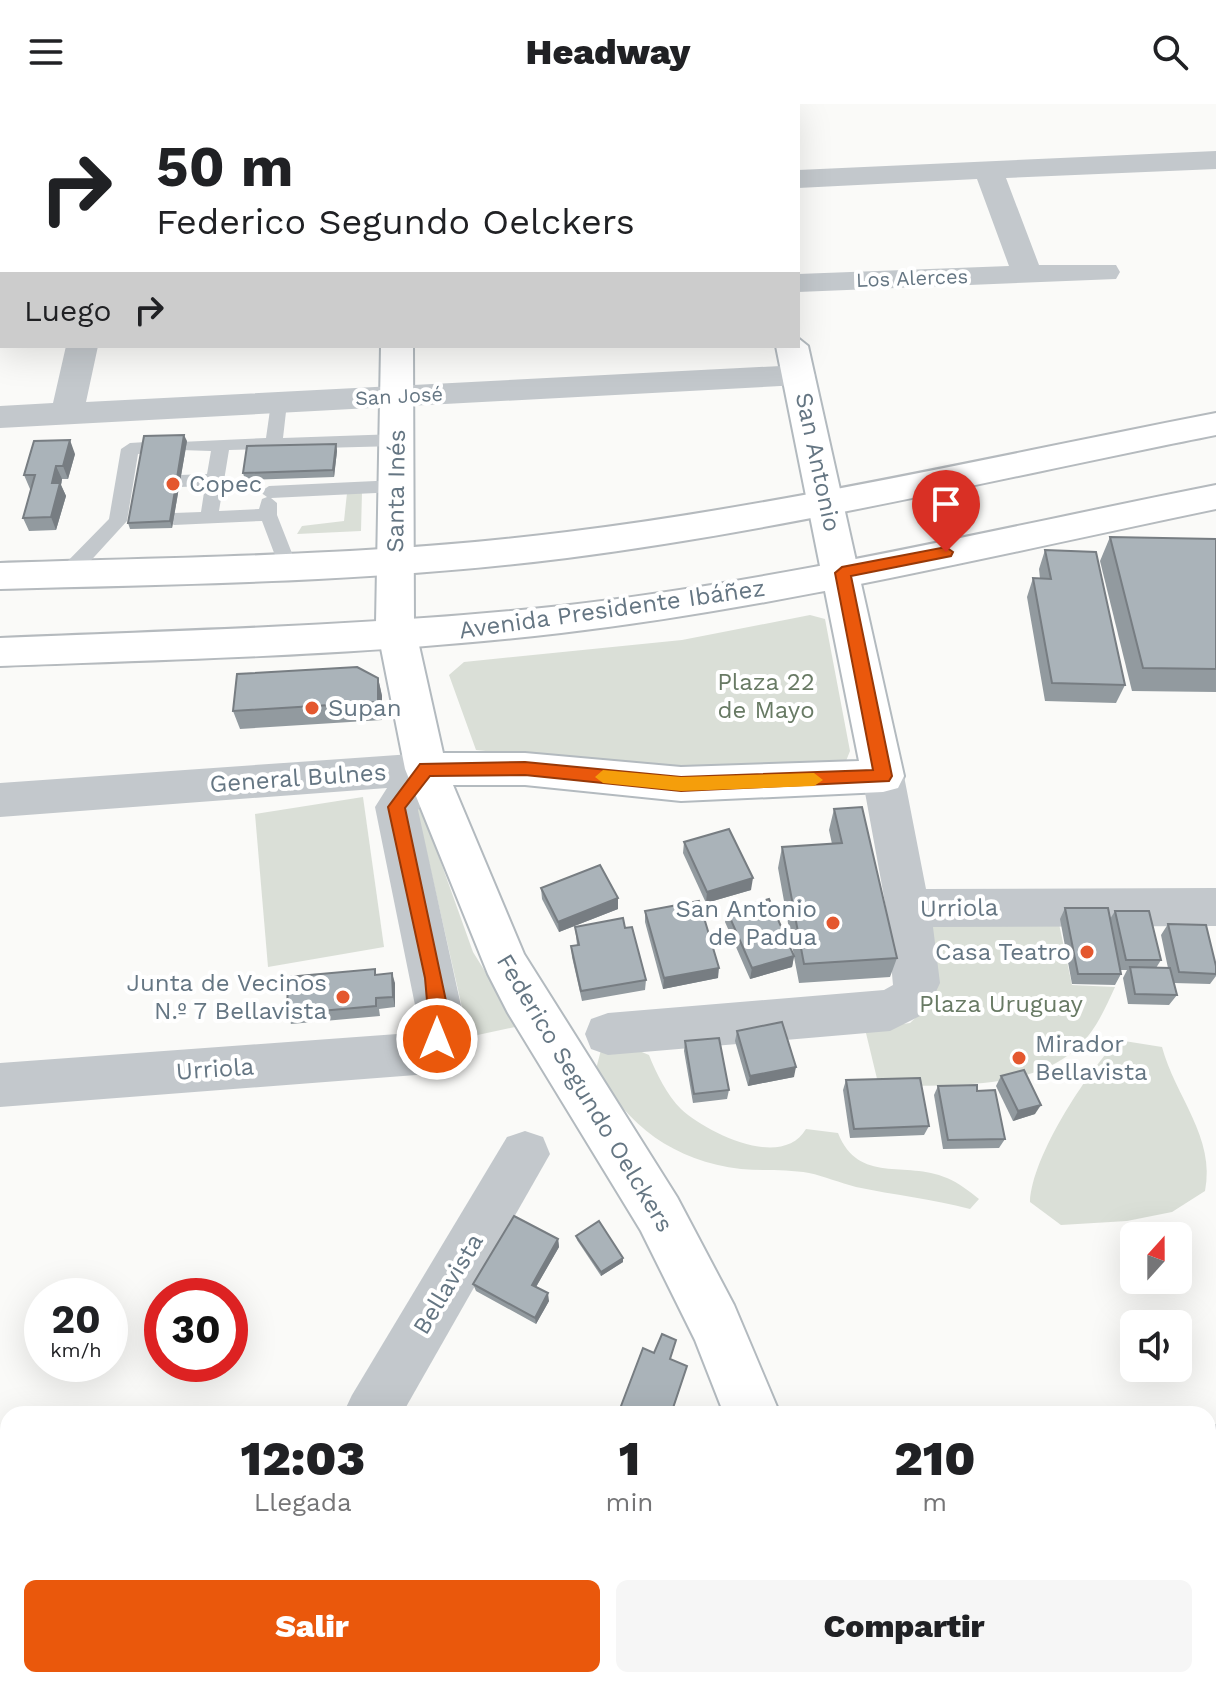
<!DOCTYPE html>
<html lang="es">
<meta charset="utf-8">
<style>
body{margin:0;font-family:"Work Sans",sans-serif;background:#f6f6f6;color:#202124;height:100vh;display:flex;flex-direction:column;font-size:30px;white-space:nowrap}
*{box-sizing:border-box;margin:0}
p{font-size:26px;color:#757577}
.icon{flex:none;width:44px;height:44px;fill:none;stroke:currentColor;stroke-width:2;stroke-linecap:round;stroke-linejoin:round}
.map{position:relative;flex:1;overflow:hidden}
.drawer{position:absolute;left:0px;top:1302px;width:1216px;height:282px;display:flex;flex-direction:column;background:#fff;border-radius:24px 24px 0 0;box-shadow:0 8px 32px #0002}
.drawer>*{flex:none}
.banner{position:absolute;left:0px;top:0px;width:800px;height:244px;box-shadow:0 8px 32px #0002;background:#fff;color:#202124;overflow:hidden}
.needle{width:52px;rotate:21deg}
.buttons{position:absolute;left:1120px;top:1118px;display:grid;gap:16px}
.buttons a{display:grid;place-items:center;width:72px;height:72px;border-radius:12px;background:#fff;box-shadow:0 8px 32px #0002;font-size:40px}
.speed{position:absolute;left:24px;top:1174px;display:flex;gap:16px;font-size:40px;font-weight:700;text-align:center}
.speed>*{display:grid;place-content:center;width:104px;height:104px;border-radius:50%;background:#fff;box-shadow:0 8px 32px #0002;line-height:1}
.speed small{font-size:20px;font-weight:400}
.speed .limit{border:12px solid #d22;background:#fff;color:#111}
.pin{position:absolute;display:grid;place-items:center;width:68px;height:68px;color:#fff;margin:-82px -34px;border-radius:50% 50% 50% 0;rotate:-45deg;box-shadow:0 0 8px #0007}
.pin .icon{rotate:45deg}
.me{position:absolute;width:88px;margin:-44px;rotate:0deg;stroke-linejoin:round;filter:drop-shadow(0 0 6px #0008)}
.turn{display:flex;align-items:center;gap:28px;height:168px;padding:0 24px;font-size:36px}
.turn .icon{width:104px;height:104px;stroke-width:2.5}
.turn b{display:block;font-size:56px;line-height:68px}
.then{display:flex;align-items:center;height:76px;padding:0 24px;background:#0003;gap:16px;font-size:30px}
.eta{display:flex;justify-content:space-evenly;align-items:center;height:136px;text-align:center}
.eta b{font-size:48px;font-weight:800;line-height:56px}
.action{display:flex;gap:16px;margin-top:auto;padding:16px 24px}
.action a{flex:1;height:92px;border-radius:12px;background:#ea580c;color:#fff;font-size:32px;font-weight:800;line-height:92px;text-align:center}
.action a+a{background:#f6f6f6;color:#202124}
header{display:flex;justify-content:space-between;align-items:center;height:104px;padding:0 24px;background:#fff;font-size:36px;font-weight:800}
.map>svg:first-child{display:block}
</style>
<header><svg class="icon" aria-label="menu" viewBox="0 0 24 24"><path d="M4 6h16M4 12h16M4 18h16"/></svg>Headway<svg class="icon" aria-label="search" viewBox="0 0 24 24"><circle cx="10" cy="10" r="6"/><path d="M15 15l6 6"/></svg></header>
<div class="map">
<svg width="1216" height="1583" viewBox="0 0 1216 1583">
<rect width="100%" height="100%" fill="#fafaf8"/>
<g fill="#dadfd7">
<polygon points="362,388 361,427 297,430 302,422 344,417 347,389"/>
<polygon points="810,511 825,515 850,647 844,662 675,666 476,646 449,571 464,558 682,536"/>
<polygon points="363,693 384,843 268,863 255,710"/>
<polygon points="415,697 420,700 473,848 514,914 515,923 473,932 466,921"/>
<path d="M 1058,815 L 1072,881 L 1115,883 C 1105,905 1095,928 1076,945 C 1026,989 941,979 879,983 L 865,925 L 910,919 L 925,905 L 926,821 Z"/>
<path d="M 1118,936 L 1162,943 C 1175,992 1216,1034 1205,1087 L 1172,1108 L 1127,1117 L 1061,1121 L 1030,1098 C 1032,1052 1086,970 1118,936 Z"/>
<path d="M 601,946 L 637,946 L 649,951 C 656,969 667,991 681,1005 C 707,1029 782,1066 806,1025 L 838,1029 C 859,1081 905,1056 947,1074 C 959,1079 969,1087 979,1095 L 970,1105 C 932,1095 894,1091 856,1083 C 840,1079 824,1072 809,1069 C 787,1065 763,1067 741,1065 C 674,1057 627,1022 596,965 Z"/>
<polygon points="420,1576 545,1576 548,1583 416,1583"/>
</g>
<g fill="none" stroke-linecap="round" stroke-linejoin="round">
<defs>
<g id="secondary">
<rect x="381" y="0" width="28" height="2"/>
<rect x="725" y="0" width="28" height="2"/>
<polygon points="798,234 808,242 904,672 898,684 883,688 681,697 525,681 453,681 524,850 677,1093 734,1201 780,1310 724,1310 695,1236 641,1127 508,909 488,870 405,665 376,519 381,242 413,242 414,519 443,649 525,649 681,663 859,657 776,242 798,242"/>
<polygon points="826,1576 886,1576 888,1583 828,1583"/>
</g>
<g id="primary">
<path d="M 1216,309 L 1216,331 C 1000,374 785,426 567,454 C 379,478 189,480 0,485 L 0,459 C 189,453 379,452 567,428 C 785,401 1000,351 1216,309 Z"/>
<path d="M 1216,381 L 1216,405 C 999,450 781,503 561,529 C 375,551 187,555 0,562 L 0,534 C 187,526 374,522 561,502 C 781,477 999,424 1216,381 Z"/>
</g>
</defs>
<use href="#secondary" stroke="#b3babf" stroke-width="4"/>
<use href="#primary" stroke="#b5babe" stroke-width="4"/>
<g fill="#c3c8cc" fill-rule="evenodd">
<polygon points="279,294 287,299 283,334 397,330 406,336 397,342 282,345 279,352 267,352 265,345 229,346 219,407 259,405 262,395 267,393 260,388 269,382 397,376 406,382 397,388 271,394 277,399 277,411 297,462 288,469 279,462 262,417 174,421 165,415 174,409 201,408 205,382 180,383 171,377 180,371 207,370 211,347 180,346 180,338 266,334 271,299"/>
<polygon points="146,338 155,344 152,348 138,350 127,417 74,475 60,475 60,465 109,415 121,345 130,339"/>
</g>
<g fill="#c3c8cc" fill-rule="evenodd">
<polygon points="126,0 154,0 125,2"/>
<polygon points="1216,47 1216,65 1006,74 1039,161 1116,161 1120,168 1116,175 798,188 798,170 1009,162 977,75 798,84 798,66"/>
<polygon points="66,242 98,242 86,298 799,261 811,264 815,271 811,278 799,281 0,324 0,302 53,299"/>
<path d="M 426,649 L 441,654 L 447,665 L 418,706 L 463,911 C 463,945 446,960 416,971 L 0,1003 L 0,959 L 411,929 L 416,925 L 417,911 L 375,703 L 387,684 L 0,713 L 0,679 Z"/>
<polygon points="883,656 898,660 904,672 926,785 1216,784 1216,822 933,823 940,879 926,909 890,927 608,951 591,945 585,930 591,915 608,909 884,886 893,881 886,804 862,672 868,660"/>
<polygon points="525,1027 543,1033 550,1050 402,1310 343,1310 352,1291 507,1033"/>
<polygon points="1216,1320 1216,1376 1208,1379 1208,1323"/>
<polygon points="182,1576 244,1576 241,1583 180,1583"/>
</g>
<use href="#secondary" fill="#fff" fill-rule="evenodd"/>
<use href="#primary" fill="#fff" fill-rule="evenodd"/>
</g>
<g fill="#929a9f">
<polygon points="187,337 172,424 130,425 128,419"/>
<polygon points="336,340 337,347 334,373 245,376 243,369"/>
<polygon points="75,350 68,375 62,375 61,381 66,392 56,426 29,427 23,414 31,385 30,385 24,371"/>
<polygon points="1110,433 1216,435 1216,588 1132,587 1100,457"/>
<polygon points="1045,446 1125,581 1116,599 1045,597 1027,493 1033,474 1040,475 1039,465"/>
<polygon points="378,574 382,592 382,616 240,625 233,607"/>
<polygon points="834,705 897,854 890,873 799,879 794,853 792,863 750,875 725,818 727,807 794,852 778,764 782,743 832,740 829,726"/>
<polygon points="684,738 751,786 706,799 683,749"/>
<polygon points="541,784 618,805 559,828 542,795"/>
<polygon points="1065,804 1110,815 1115,807 1161,856 1156,864 1168,864 1161,831 1168,820 1216,862 1216,872 1210,880 1174,879 1177,891 1169,901 1128,900 1123,874 1127,866 1121,866 1121,870 1115,881 1072,880 1060,815"/>
<polygon points="645,807 718,874 663,885 645,818"/>
<polygon points="575,823 625,824 646,876 645,886 582,897 572,853 571,842 577,841"/>
<polygon points="375,865 376,870 395,879 395,903 379,905 380,912 291,920 287,910"/>
<polygon points="737,927 794,973 748,982 735,937"/>
<polygon points="685,937 729,986 727,995 693,999 684,947"/>
<polygon points="1001,972 1035,1010 1013,1017 996,982"/>
<polygon points="846,976 929,1022 924,1031 850,1034 843,986"/>
<polygon points="938,982 977,987 1005,1035 999,1044 943,1045 934,991"/>
<polygon points="576,1132 623,1158 601,1172 577,1136"/>
<polygon points="558,1135 559,1143 536,1183 549,1197 536,1220 476,1187 473,1180"/>
</g>
<g fill="#777d82">
<polygon points="0,80 2,85 2,116 0,123"/>
<polygon points="184,331 187,337 172,424 170,417"/>
<polygon points="70,336 75,350 68,375 63,362"/>
<polygon points="336,340 337,347 334,373 333,366"/>
<polygon points="56,362 62,375 61,381 66,392 56,426 51,413 52,379"/>
<polygon points="378,574 382,592 382,616 378,598"/>
<polygon points="753,774 751,786 706,799 707,788"/>
<polygon points="618,794 618,805 559,828 558,818"/>
<polygon points="794,852 792,863 750,875 752,864"/>
<polygon points="719,864 718,874 663,885 664,874"/>
<polygon points="392,869 395,879 395,903 393,893"/>
<polygon points="796,963 794,973 748,982 750,972"/>
<polygon points="1041,1001 1035,1010 1013,1017 1018,1007"/>
<polygon points="558,1135 559,1143 533,1188 532,1181"/>
<polygon points="623,1154 623,1158 601,1172 601,1168"/>
<polygon points="548,1189 549,1197 536,1220 535,1214"/>
<polygon points="319,1576 325,1576 321,1583 315,1583"/>
</g>
<g fill="#aab3b9" stroke="#777d82" stroke-width="2">
<polygon points="184,331 170,417 128,419 144,332"/>
<polygon points="70,336 63,362 56,362 52,379 60,379 51,413 23,414 35,371 24,371 34,337"/>
<polygon points="336,340 333,366 243,369 247,342"/>
<polygon points="1110,433 1216,435 1216,565 1143,564"/>
<polygon points="1045,446 1096,448 1125,581 1052,579 1033,474 1051,475"/>
<polygon points="357,563 378,574 378,598 233,607 237,570"/>
<polygon points="862,703 897,854 804,860 782,743 842,739 834,705"/>
<polygon points="729,725 753,774 707,788 684,738"/>
<polygon points="600,761 618,794 558,818 541,784"/>
<polygon points="769,795 794,852 752,864 727,807"/>
<polygon points="699,797 719,864 664,874 645,807"/>
<polygon points="1065,804 1108,804 1121,870 1078,870"/>
<polygon points="1115,807 1149,807 1161,856 1126,856"/>
<polygon points="623,814 625,824 632,823 646,876 581,887 571,842 579,841 575,823"/>
<polygon points="1168,820 1206,821 1216,862 1216,870 1179,868"/>
<polygon points="1130,863 1170,864 1177,891 1135,890"/>
<polygon points="375,865 375,871 392,869 393,893 376,894 376,902 287,910 288,873"/>
<polygon points="782,918 796,963 750,972 737,927"/>
<polygon points="719,934 729,986 694,990 685,937"/>
<polygon points="1024,966 1041,1001 1018,1007 1001,972"/>
<polygon points="920,974 929,1022 854,1025 846,976"/>
<polygon points="977,981 977,987 995,986 1005,1035 948,1036 938,982"/>
<polygon points="514,1112 558,1135 532,1181 548,1189 535,1214 473,1180"/>
<polygon points="599,1117 623,1154 601,1168 576,1132"/>
<polygon points="662,1230 676,1236 670,1255 687,1262 671,1310 618,1310 643,1244 654,1249"/>
<polygon points="258,1576 319,1576 315,1583 268,1583"/>
<polygon points="582,1576 659,1576 662,1583 568,1583 568,1582"/>
</g>
<polygon fill="#ea580c" stroke="#983908" stroke-width="2" points="946,443 953,448 951,452 851,472 892,672 889,677 681,687 525,671 430,672 405,704 449,911 444,942 431,942 425,874 388,703 420,660 525,658 681,673 873,666 835,469 842,463"/>
<polygon fill="#f59e0b" points="603,666 681,673 814,669 823,676 814,682 681,687 603,679 595,673"/>
<g fill="#e4572e" stroke="#fff" stroke-width="3">
<circle cx="173" cy="380" r="8"/>
<circle cx="312" cy="604" r="8"/>
<circle cx="833" cy="819" r="8"/>
<circle cx="1087" cy="848" r="8"/>
<circle cx="343" cy="893" r="8"/>
<circle cx="1019" cy="954" r="8"/>
</g>
<g text-anchor="middle" stroke-width="8" stroke-linejoin="round" paint-order="stroke">
<g font-size="20" fill="#657683" stroke="#fff">
<text transform="translate(912 174) rotate(-2)" y="7">Los Alerces</text>
<text transform="translate(399 292) rotate(-3)" y="7">San José</text>
</g>
<g font-size="24" fill="#657683" stroke="#fff">
<text transform="translate(818 358) rotate(78)" y="8">San Antonio</text>
<text transform="translate(396 387) rotate(-89)" y="8">Santa Inés</text>
<text transform="translate(612 505) rotate(-8)" y="8">Avenida Presidente Ibáñez</text>
<text transform="translate(298 674) rotate(-4)" y="8">General Bulnes</text>
<text transform="translate(959 804) rotate(-1)" y="8">Urriola</text>
<text transform="translate(215 965) rotate(-4)" y="8">Urriola</text>
<text transform="translate(585 989) rotate(59)" y="8">Federico Segundo Oelckers</text>
<text transform="translate(448 1180) rotate(-59)" y="8">Bellavista</text>
</g>
<g font-size="24" fill="#657683" stroke="#fff" text-anchor="start">
<text x="189" y="388">Copec</text>
<text x="328" y="612">Supan</text>
<text x="817" y="813" text-anchor="end">San Antonio<tspan x="817" dy="28">de Padua</tspan></text>
<text x="1071" y="856" text-anchor="end">Casa Teatro</text>
<text x="327" y="887" text-anchor="end">Junta de Vecinos<tspan x="327" dy="28">N.º 7 Bellavista</tspan></text>
<text x="1035" y="948">Mirador<tspan x="1035" dy="28">Bellavista</tspan></text>
</g>
<g font-size="24" fill="#687a64" stroke="#fff">
<text x="766" y="586">Plaza 22<tspan x="766" dy="28">de Mayo</tspan></text>
<text x="1001" y="908">Plaza Uruguay</text>
</g>
</g>
</svg>
<div class="buttons">
<a><svg class="needle" viewBox="-14 -14 28 28"><path d="M0-13l5 13h-10z" fill="#e53935"/><path d="M0 13l5-13h-10z" fill="#757577"/></svg></a>
<a><svg class="icon" aria-label="sound" viewBox="0 0 24 24"><path d="M4 9h4l5-4v14l-5-4H4zM17 9q2 3 0 6"/></svg></a>
</div>
<div class="speed"><div>20<small>km/h</small></div><div class="limit">30</div></div>
<div class="pin" style="left:946px;top:448px;background:#d93025"><svg class="icon" aria-label="arrive" viewBox="0 0 24 24"><path d="M6 21V4h12l-3 4 3 4H6"/></svg></div>
<svg class="me" style="left:437px;top:935px" viewBox="-20 -20 40 40"><circle r="17" fill="#ea580c" stroke="#fff" stroke-width="3"/><path d="M0-11L8 9 0 5-8 9z" fill="#fff"/></svg>
<div class="banner">
<div class="turn"><svg class="icon" aria-label="right" viewBox="0 0 24 24"><path d="M7 20v-9h11M14 6l5 5-5 5"/></svg><div><b>50 m</b>Federico Segundo Oelckers</div></div>
<div class="then">Luego<svg class="icon" aria-label="right" viewBox="0 0 24 24"><path d="M7 20v-9h11M14 6l5 5-5 5"/></svg></div>
</div>
<section class="drawer">
<div class="eta">
<div><b>12:03</b><p>Llegada</p></div>
<div><b>1</b><p>min</p></div>
<div><b>210</b><p>m</p></div>
</div>
<div class="action"><a>Salir</a><a>Compartir</a></div>
</section>
</div>
